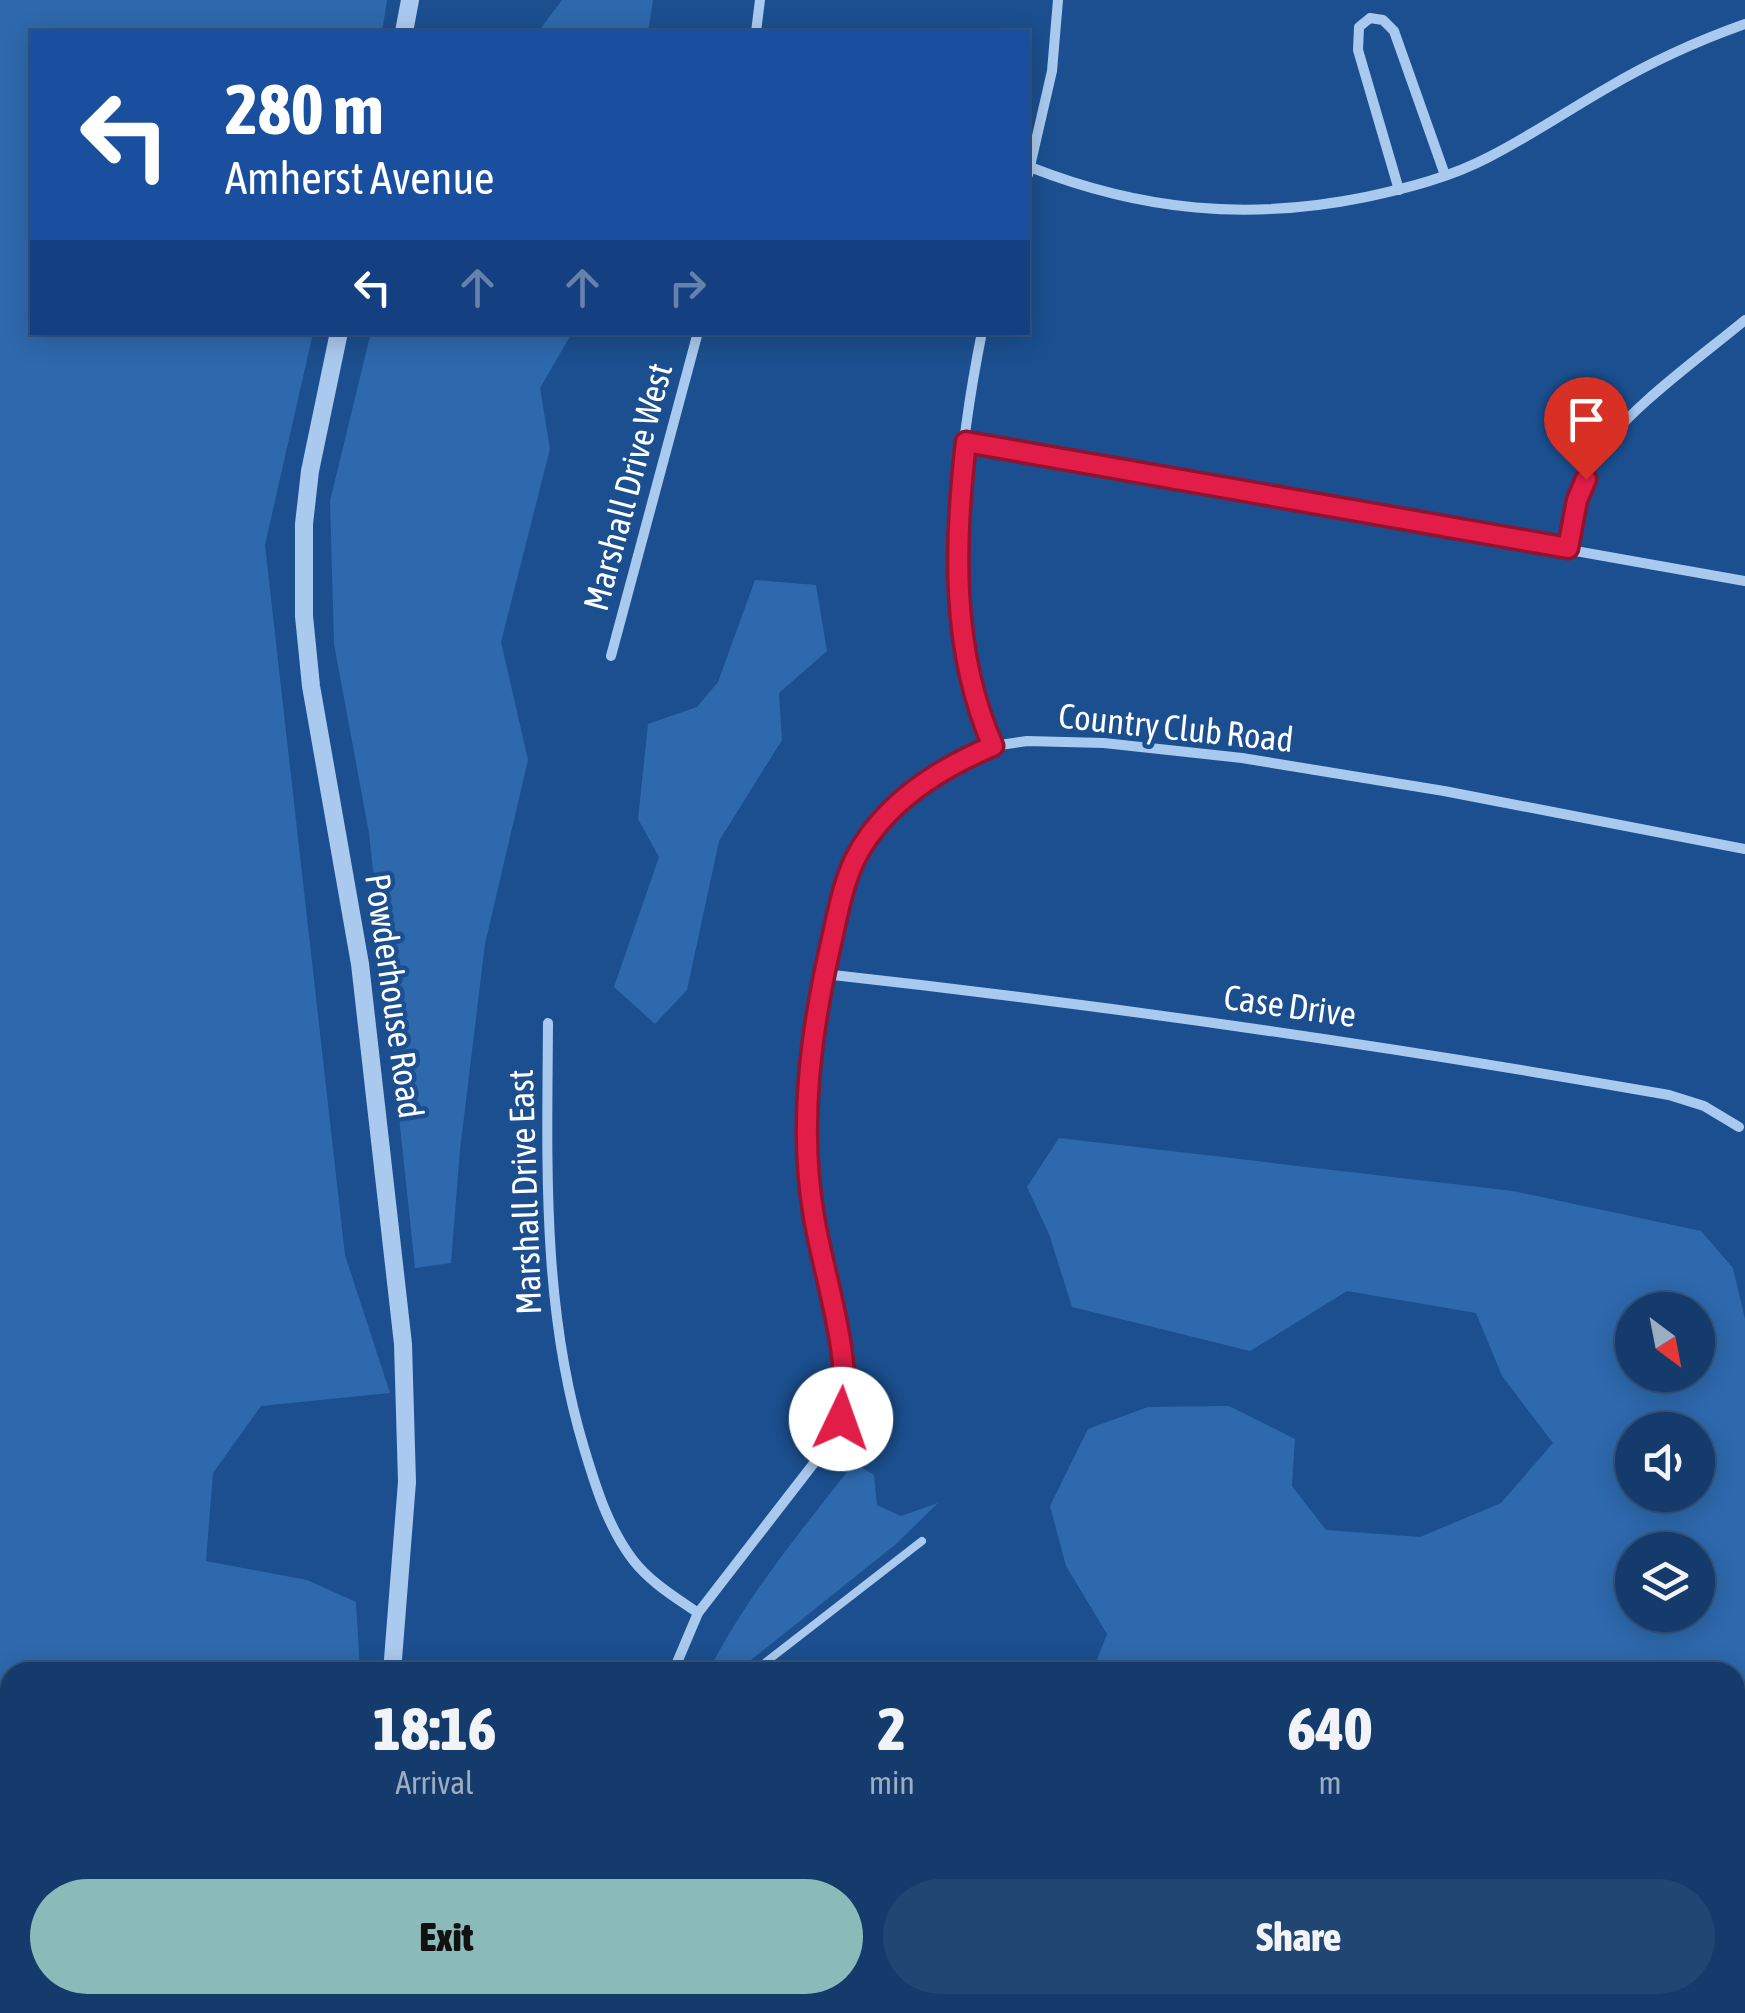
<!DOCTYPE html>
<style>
body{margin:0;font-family:"Asap Condensed",sans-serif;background:#214673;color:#f1f3f6;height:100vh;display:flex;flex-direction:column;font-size:38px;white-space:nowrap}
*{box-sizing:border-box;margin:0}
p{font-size:32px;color:#9dadc1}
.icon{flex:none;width:55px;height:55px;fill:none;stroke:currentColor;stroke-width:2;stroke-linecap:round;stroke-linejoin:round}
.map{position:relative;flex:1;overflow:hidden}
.details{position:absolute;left:0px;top:1662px;width:1745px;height:352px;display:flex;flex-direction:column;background:#143b6b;border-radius:30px 30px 0 0;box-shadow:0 5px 25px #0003,0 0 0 2px #33557e}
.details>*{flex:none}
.banner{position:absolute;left:30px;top:30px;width:1000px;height:305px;border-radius:0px;box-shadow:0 5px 25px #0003,0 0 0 2px #33557e;background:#1a4fa0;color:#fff;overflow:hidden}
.needle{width:65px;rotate:148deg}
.buttons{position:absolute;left:1615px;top:1292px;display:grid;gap:20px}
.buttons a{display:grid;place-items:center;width:100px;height:100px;border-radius:50%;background:#143b6b;box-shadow:0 5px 25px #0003,0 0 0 2px #33557e;font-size:50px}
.pin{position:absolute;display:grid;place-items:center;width:85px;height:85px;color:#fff;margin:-102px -42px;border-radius:50% 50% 50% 0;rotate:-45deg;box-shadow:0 0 10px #0007}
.pin .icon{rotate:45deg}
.me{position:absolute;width:110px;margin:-55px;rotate:3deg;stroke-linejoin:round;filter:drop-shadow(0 0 8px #0008)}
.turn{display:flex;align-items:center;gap:35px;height:210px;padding:0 30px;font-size:45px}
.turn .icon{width:130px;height:130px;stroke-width:2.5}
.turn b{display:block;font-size:70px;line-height:85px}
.lanes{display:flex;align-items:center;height:95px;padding:0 30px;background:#0003;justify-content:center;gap:50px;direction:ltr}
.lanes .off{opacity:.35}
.eta{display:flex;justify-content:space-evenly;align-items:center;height:170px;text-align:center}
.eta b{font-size:60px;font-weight:800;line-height:70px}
.action{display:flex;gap:20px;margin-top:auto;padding:20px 30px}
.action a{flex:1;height:115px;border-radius:60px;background:#8bbbb9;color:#111;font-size:40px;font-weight:800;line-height:115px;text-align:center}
.action a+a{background:#214673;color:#f1f3f6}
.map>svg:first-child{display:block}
</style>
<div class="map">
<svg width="1745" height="2013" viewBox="0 0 1745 2013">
<rect width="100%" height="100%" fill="#1b4f8f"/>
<g fill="#2e69ad" fill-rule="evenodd">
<polygon points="0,0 387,0 382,32 32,32 32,332 313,333 265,545 345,1255 390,1393 261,1406 213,1473 206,1561 307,1580 356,1602 360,1672 10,1672 10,2005 246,2005 227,2013 0,2013"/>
<polygon points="562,0 653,0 648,32 538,32"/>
<polygon points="371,332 572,333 540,388 550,449 501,642 528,760 485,944 460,1150 451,1263 415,1268 369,833 334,644 330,501"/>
<polygon points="755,580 816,585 827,651 779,693 782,740 719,841 687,990 655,1024 614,987 659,857 638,819 648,724 697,707 718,682"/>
<path d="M 1059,1138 L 1513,1191 L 1701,1231 L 1733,1268 L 1745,1319 L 1745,1771 L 1735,1776 L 1735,1672 L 1092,1672 L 1107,1634 L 1066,1566 L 1050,1506 L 1088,1429 L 1148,1407 L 1229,1406 L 1295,1439 L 1292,1486 L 1326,1530 L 1420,1537 L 1501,1503 L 1553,1443 L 1502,1376 L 1476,1313 L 1347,1291 L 1250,1351 L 1072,1307 L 1049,1234 L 1027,1187 ZM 1698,1310 L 1698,1375 L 1632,1375 L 1632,1310 ZM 1632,1430 L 1698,1430 L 1698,1495 L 1632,1495 ZM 1698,1550 L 1698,1615 L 1632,1615 L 1632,1550 Z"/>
<path d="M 854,1463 L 874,1475 L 877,1505 L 901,1516 L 938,1503 L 896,1544 L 736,1672 L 708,1672 C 747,1595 801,1531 854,1463 Z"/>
<polygon points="747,2005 1043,2005 1037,2013 961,2013 955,2010 950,2013 870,2013 862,2007 831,2013 755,2013"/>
<polygon points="1520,2005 1651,2005 1657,2013 1509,2013"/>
</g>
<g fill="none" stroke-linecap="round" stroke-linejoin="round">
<polyline stroke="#a9c9ee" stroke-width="8" points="753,1672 922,1541"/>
<g stroke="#a9c9ee" stroke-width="10">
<polyline points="756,32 760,0"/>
<path d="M 1030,167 C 1142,211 1248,221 1366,197 C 1408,188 1451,177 1489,157 C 1530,136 1567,111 1607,88 C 1651,62 1697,41 1745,24"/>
<polyline points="1028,175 1052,71 1058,0"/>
<polyline points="1399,190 1358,50 1359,27 1370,18 1383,20 1394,31 1445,175"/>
<path d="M 982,332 C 956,461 938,623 993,746"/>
<polyline points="966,443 1745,581"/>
<path d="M 1568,548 C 1574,518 1579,485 1595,458 C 1623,412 1702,356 1745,320"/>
<polyline points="611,656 698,332"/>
<path d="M 824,974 C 1107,1005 1388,1046 1669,1095 L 1704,1106 L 1739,1127"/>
<path d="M 548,1023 C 547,1168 542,1309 584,1448 C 596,1488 608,1527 633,1560 C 651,1583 675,1597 698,1613"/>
<polyline points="673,1672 698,1613 821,1454 841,1419 845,1378 813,1214 808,1158 811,1036 841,897 856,858 885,818 915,788 954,763 993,746 1027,741 1104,743 1242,758 1444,791 1745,849"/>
<polyline points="605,2005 605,2013"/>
<polyline points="1334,2013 1336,2005"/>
</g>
<g stroke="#a9c9ee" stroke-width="18">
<polyline points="404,32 410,0"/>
<polyline points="339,332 310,471 304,524 304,616 311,686 360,964 403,1344 407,1482 392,1672"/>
<polyline points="321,2013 323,2005"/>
</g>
</g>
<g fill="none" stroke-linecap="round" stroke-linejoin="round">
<defs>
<path id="route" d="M 841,1419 C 854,1361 824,1278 814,1217 C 798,1125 811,1029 832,939 C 838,912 843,884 855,859 C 883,804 938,769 993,746 C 951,651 954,544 966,442 L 1568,548 L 1577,500 L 1586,479"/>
</defs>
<use href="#route" stroke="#92132f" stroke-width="25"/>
<use href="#route" stroke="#e11d48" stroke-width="18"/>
</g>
<g text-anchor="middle" stroke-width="9" stroke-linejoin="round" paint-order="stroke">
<g font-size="35" fill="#fff" stroke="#1b4f8f">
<text transform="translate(628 487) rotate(-75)" y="12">Marshall Drive West</text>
<text transform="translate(1176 728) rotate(6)" y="12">Country Club Road</text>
<text transform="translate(394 996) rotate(82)" y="12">Powderhouse Road</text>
<text transform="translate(1290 1006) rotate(8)" y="12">Case Drive</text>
<text transform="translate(525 1192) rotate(-92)" y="12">Marshall Drive East</text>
</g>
</g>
</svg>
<div class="buttons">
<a><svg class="needle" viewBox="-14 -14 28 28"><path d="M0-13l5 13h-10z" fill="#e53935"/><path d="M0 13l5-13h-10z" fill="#9dadc1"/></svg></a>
<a><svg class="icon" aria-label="sound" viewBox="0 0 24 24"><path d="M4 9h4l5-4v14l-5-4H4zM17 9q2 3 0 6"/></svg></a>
<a><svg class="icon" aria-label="layers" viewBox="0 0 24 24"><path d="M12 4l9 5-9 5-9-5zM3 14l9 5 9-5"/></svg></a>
</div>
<div class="pin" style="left:1586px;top:479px;background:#d93025"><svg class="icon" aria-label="arrive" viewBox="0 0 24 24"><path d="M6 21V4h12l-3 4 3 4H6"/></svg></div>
<svg class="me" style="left:841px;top:1419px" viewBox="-20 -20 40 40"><circle r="19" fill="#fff"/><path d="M0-13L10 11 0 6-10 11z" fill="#e11d48"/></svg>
<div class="banner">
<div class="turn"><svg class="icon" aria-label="left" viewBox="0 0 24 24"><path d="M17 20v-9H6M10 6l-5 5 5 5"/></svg><div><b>280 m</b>Amherst Avenue</div></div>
<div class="lanes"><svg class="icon" aria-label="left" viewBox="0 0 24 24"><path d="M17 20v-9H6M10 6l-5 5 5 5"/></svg><svg class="icon off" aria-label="ahead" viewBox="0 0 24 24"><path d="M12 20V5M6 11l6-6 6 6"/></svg><svg class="icon off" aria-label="ahead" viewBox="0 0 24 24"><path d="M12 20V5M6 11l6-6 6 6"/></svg><svg class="icon off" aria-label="right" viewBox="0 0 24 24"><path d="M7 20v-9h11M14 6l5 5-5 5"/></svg></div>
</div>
<section class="details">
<div class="eta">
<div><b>18:16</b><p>Arrival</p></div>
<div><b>2</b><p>min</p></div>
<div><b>640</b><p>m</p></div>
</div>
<div class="action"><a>Exit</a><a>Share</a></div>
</section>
</div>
